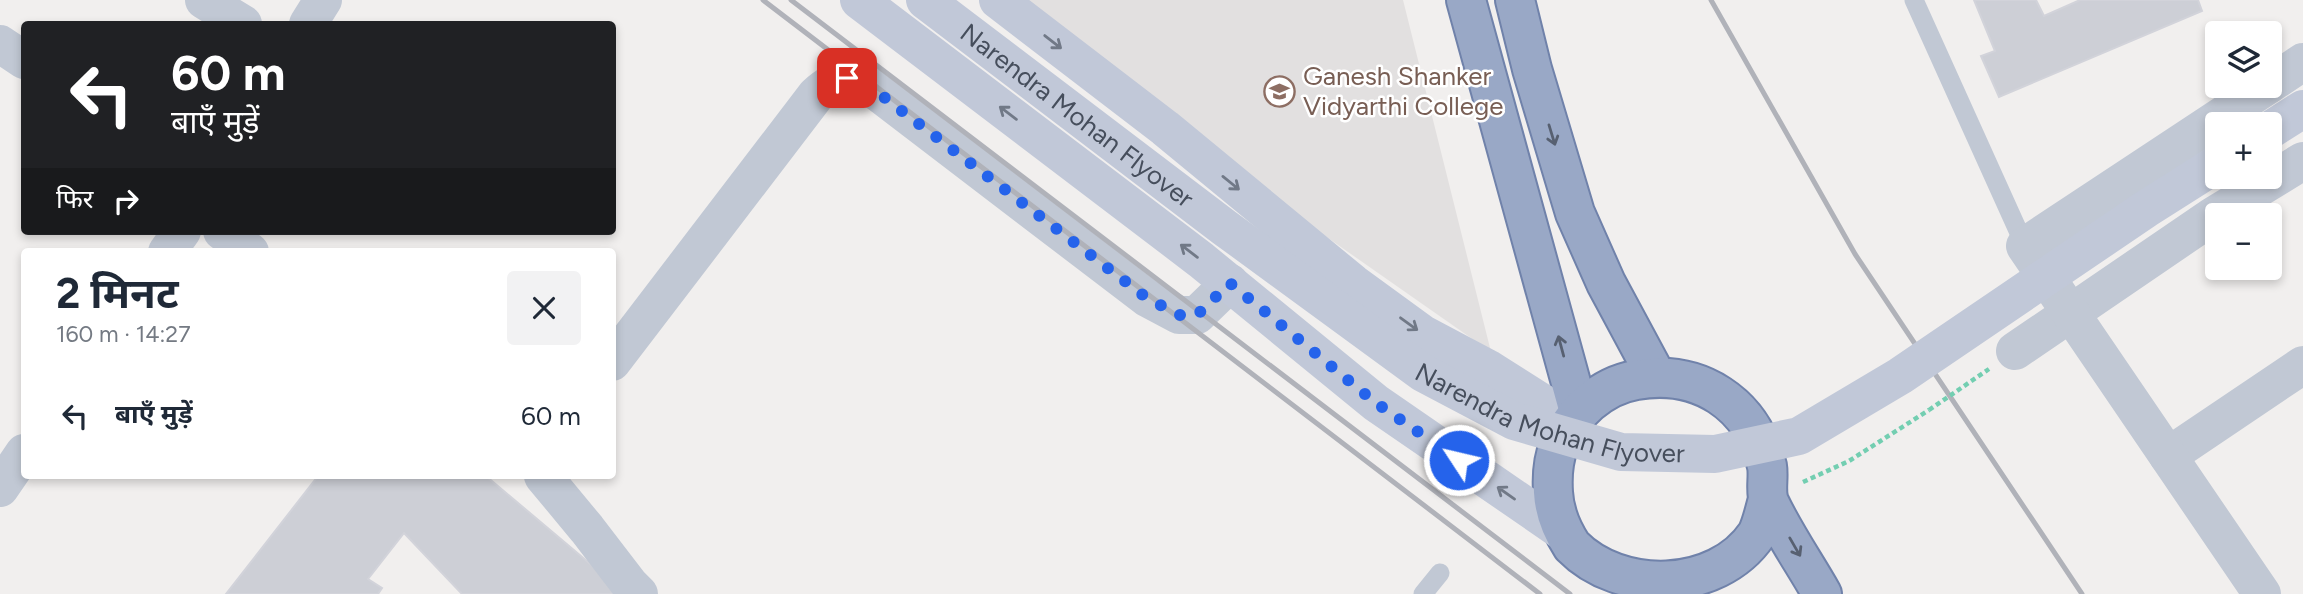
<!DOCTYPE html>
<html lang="hi">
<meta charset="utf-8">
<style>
body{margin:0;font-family:Figtree,"Noto Sans Devanagari",sans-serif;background:#f2f2f3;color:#1f2937;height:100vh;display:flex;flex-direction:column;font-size:26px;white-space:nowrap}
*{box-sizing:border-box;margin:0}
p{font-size:23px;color:#747a83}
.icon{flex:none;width:38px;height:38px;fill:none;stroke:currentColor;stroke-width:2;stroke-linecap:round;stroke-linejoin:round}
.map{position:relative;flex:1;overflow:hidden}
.panel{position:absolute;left:21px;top:248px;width:595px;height:231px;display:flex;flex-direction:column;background:#fff;border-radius:7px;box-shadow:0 4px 10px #0003}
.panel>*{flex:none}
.hud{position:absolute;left:21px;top:21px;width:595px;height:214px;border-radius:7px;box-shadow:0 4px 10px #0003;background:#202124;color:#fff;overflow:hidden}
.fabs{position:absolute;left:2205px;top:21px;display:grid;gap:14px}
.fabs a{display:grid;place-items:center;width:77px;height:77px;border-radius:7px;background:#fff;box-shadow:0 4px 10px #0003;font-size:35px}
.pin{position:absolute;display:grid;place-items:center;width:60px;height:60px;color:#fff;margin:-30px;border-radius:14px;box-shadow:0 4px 10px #0006}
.me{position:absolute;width:77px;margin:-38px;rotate:305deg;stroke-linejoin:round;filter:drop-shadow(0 0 5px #0008)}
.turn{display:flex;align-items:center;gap:24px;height:147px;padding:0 35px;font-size:32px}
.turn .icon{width:91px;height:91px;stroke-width:2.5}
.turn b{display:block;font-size:49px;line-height:60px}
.then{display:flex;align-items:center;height:66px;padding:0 35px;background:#0003;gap:14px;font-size:26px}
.round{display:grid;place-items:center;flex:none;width:74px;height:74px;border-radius:7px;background:#f2f2f3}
.headline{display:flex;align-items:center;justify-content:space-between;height:119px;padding:0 35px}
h1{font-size:42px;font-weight:700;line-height:52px}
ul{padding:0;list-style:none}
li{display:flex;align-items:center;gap:21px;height:98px;padding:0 35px}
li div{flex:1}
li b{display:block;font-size:26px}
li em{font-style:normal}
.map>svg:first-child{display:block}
</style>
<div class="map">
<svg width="2303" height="594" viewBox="0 0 2303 594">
<rect width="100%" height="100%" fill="#f1efee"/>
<polygon fill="#e2e0e0" points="1019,0 1403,0 1491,352 1248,182"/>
<g fill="#cdcfd6" stroke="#d2d3da" stroke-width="2">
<polygon points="1974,0 2036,0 2044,16 2080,0 2198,0 2202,11 1999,97 1981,56 1995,51"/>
<polygon points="318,476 486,476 626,594 462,594 404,533 368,579 382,588 378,594 226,594"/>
</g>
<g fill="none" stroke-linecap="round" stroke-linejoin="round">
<defs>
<g id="trunk">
<polyline points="1466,0 1579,412"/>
<polyline points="1515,0 1532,69 1575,213 1606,283 1656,376"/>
<path d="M 1768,499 C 1765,510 1762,524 1757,534 C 1716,594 1619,594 1572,546 C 1561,529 1554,512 1553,492 C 1552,476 1553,460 1559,445 C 1572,413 1601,386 1636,380 C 1699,369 1752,403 1767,466 C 1769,477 1765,491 1769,502 C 1784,534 1805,564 1822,594"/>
</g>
</defs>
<use href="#trunk" stroke="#7082aa" stroke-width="42"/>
<polyline stroke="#73ceb1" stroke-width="4.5" stroke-dasharray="5 3.5" stroke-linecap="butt" points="1803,482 1849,461 1929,410"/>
<g stroke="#c1c8d4" stroke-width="19">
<polyline points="1914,0 2025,246"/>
<polyline points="1423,594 1440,573"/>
</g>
<g stroke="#c1c8d4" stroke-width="38">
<polyline points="204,0 243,24"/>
<polyline points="308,24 323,0"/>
<polyline points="0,44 24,60"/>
<polyline points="2270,84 2303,62"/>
<polyline points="222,231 250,252"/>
<polyline points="167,252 182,231"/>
<polyline points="2015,351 2213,216 2303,161"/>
<path d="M 612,362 L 816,95 C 836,77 843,77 868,85 L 1147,298 L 1179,315 L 1197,315 L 1230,283"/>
<polyline points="2168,456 2303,365"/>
<polyline points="543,476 587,529 630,585 639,594"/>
<polyline points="0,488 24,453"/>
<polyline points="2262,594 2025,246 2267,86"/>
</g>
<g stroke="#c1c8d8" stroke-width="38">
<polyline points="859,0 1201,260 1376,403 1562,531"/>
<polyline points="998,0 1165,128 1353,283 1423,334 1489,369 1571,421"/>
<polyline points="2270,130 2303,109"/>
</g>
<use href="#trunk" stroke="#99a8c6" stroke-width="38"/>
<g stroke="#b0b2b9" stroke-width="5">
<polyline points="763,0 1540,594"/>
<polyline points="791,0 1570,594"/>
<polyline points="1711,0 1855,254 2082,594"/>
</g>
<polyline stroke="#73ceb1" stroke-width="4.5" stroke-dasharray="5 3.5" stroke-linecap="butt" points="1929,410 1989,369"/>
<path stroke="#c1c8d8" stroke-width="38" id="s1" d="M 925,0 L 1225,228 L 1423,373 L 1514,421 L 1621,452 L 1715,454 L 1799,436 L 1900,376 L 2146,209 L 2217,164"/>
</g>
<defs><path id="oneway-shaft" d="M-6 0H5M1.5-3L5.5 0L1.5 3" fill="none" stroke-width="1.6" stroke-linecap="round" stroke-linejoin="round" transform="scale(1.75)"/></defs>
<g stroke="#717987">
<use href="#oneway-shaft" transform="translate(1053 42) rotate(38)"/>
<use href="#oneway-shaft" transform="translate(1008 113) rotate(-143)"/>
<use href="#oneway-shaft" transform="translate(1231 183) rotate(39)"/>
<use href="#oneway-shaft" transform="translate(1189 251) rotate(-143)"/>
<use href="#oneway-shaft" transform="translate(1409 324) rotate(36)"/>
<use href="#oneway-shaft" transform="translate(1506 493) rotate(-145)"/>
</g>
<g stroke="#576071">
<use href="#oneway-shaft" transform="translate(1552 135) rotate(73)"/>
<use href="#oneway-shaft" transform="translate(1561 346) rotate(-105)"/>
<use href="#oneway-shaft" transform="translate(1795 547) rotate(60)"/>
</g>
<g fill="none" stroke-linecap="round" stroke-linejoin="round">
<polyline stroke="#2563eb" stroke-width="12" stroke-dasharray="0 21.6" points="847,78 868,85 1147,298 1179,315 1197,315 1230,283 1376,403 1459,460"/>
</g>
<defs>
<symbol id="university-ring" viewBox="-11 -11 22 22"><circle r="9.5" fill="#fff" stroke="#8d6e63" stroke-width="1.5"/><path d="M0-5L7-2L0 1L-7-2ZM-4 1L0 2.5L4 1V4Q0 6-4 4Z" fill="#8d6e63"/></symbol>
</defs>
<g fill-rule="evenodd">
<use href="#university-ring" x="1262" y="74" width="35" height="35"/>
</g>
<g text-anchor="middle" stroke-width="5" stroke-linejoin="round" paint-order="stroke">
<g font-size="26" fill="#785e54" stroke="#fff" text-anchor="start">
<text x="1303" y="85">Ganesh Shanker<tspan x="1303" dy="30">Vidyarthi College</tspan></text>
</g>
<g font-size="26" fill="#464e5c" stroke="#fff">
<text dy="9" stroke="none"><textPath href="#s1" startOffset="191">Narendra Mohan Flyover</textPath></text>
<text dy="9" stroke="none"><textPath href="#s1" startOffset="758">Narendra Mohan Flyover</textPath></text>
</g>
</g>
</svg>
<div class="fabs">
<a><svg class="icon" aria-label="layers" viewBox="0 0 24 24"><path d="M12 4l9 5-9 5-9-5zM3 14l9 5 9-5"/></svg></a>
<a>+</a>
<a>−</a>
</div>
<div class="pin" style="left:847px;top:78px;background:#d93025"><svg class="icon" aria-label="arrive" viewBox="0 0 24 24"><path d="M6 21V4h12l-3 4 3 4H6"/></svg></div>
<svg class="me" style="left:1459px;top:460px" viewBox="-20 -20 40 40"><circle r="17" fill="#2563eb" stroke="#fff" stroke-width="3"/><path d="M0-11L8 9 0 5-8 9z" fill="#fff"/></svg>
<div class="hud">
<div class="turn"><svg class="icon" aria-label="left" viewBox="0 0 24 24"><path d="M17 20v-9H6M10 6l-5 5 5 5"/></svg><div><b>60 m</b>बाएँ मुड़ें</div></div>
<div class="then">फिर<svg class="icon" aria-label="right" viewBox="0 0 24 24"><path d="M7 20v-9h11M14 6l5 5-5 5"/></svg></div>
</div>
<section class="panel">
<div class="headline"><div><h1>2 मिनट</h1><p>160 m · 14:27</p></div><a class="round"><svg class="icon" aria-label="close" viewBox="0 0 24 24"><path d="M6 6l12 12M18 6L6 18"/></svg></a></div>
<ul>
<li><svg class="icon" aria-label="left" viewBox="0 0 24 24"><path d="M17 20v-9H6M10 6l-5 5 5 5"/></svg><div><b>बाएँ मुड़ें</b></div><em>60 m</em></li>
</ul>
</section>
</div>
